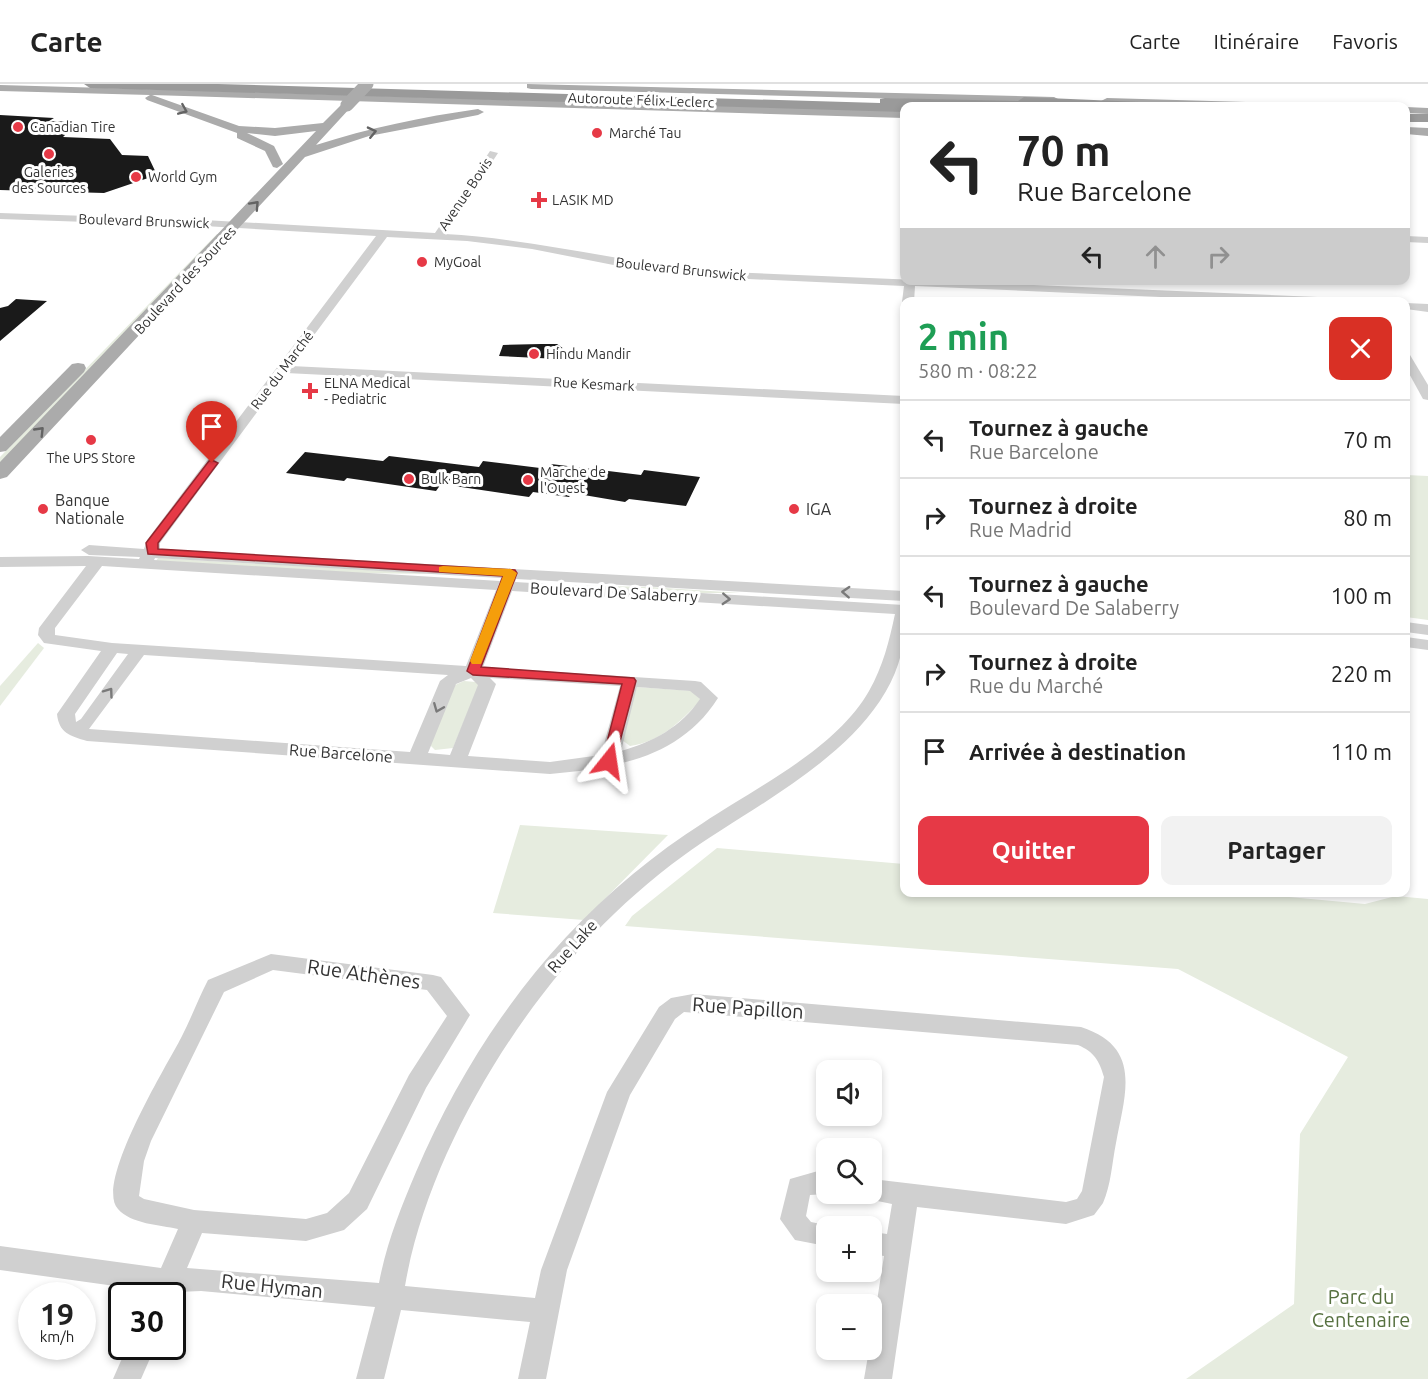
<!DOCTYPE html>
<html lang="fr">
<meta charset="utf-8">
<style>
body{margin:0;font-family:Ubuntu,sans-serif;background:#f2f2f2;color:#222;height:100vh;display:flex;flex-direction:column;font-size:22px;white-space:nowrap}
*{box-sizing:border-box;margin:0}
p{font-size:20px;color:#767676}
.icon{flex:none;width:33px;height:33px;fill:none;stroke:currentColor;stroke-width:2;stroke-linecap:round;stroke-linejoin:round}
.map{position:relative;flex:1;overflow:hidden}
.sheet{position:absolute;left:900px;top:213px;width:510px;height:600px;display:flex;flex-direction:column;background:#fff;border-radius:12px;box-shadow:0 3px 9px #0003}
.sheet>*{flex:none}
.banner{position:absolute;left:900px;top:18px;width:510px;height:183px;border-radius:12px;box-shadow:0 3px 9px #0003;background:#fff;color:#222;overflow:hidden}
.buttons{position:absolute;left:816px;top:976px;display:grid;gap:12px}
.buttons a{display:grid;place-items:center;width:66px;height:66px;border-radius:12px;background:#fff;box-shadow:0 3px 9px #0003;font-size:30px}
.speed{position:absolute;left:18px;top:1198px;display:flex;gap:12px;font-size:30px;font-weight:700;text-align:center}
.speed>*{display:grid;place-content:center;width:78px;height:78px;border-radius:50%;background:#fff;box-shadow:0 3px 9px #0003;line-height:1}
.speed small{font-size:15px;font-weight:400}
.speed .limit{border:3px solid #111;border-radius:9px;background:#fff;color:#111}
.pin{position:absolute;display:grid;place-items:center;width:51px;height:51px;color:#fff;margin:-62px -26px;border-radius:50% 50% 50% 0;rotate:-45deg;box-shadow:0 0 6px #0007}
.pin .icon{rotate:45deg}
.me{position:absolute;width:66px;margin:-33px;rotate:15deg;stroke-linejoin:round;filter:drop-shadow(0 0 4px #0008)}
.turn{display:flex;align-items:center;gap:21px;height:126px;padding:0 18px;font-size:27px}
.turn .icon{width:78px;height:78px;stroke-width:2.5}
.turn b{display:block;font-size:42px;line-height:51px}
.lanes{display:flex;align-items:center;height:57px;padding:0 18px;background:#0003;justify-content:center;gap:30px;direction:ltr}
.lanes .off{opacity:.35}
.round{display:grid;place-items:center;flex:none;width:63px;height:63px;border-radius:12px;background:#f2f2f2}
.head{display:flex;align-items:center;justify-content:space-between;height:102px;padding:0 18px}
h1{font-size:36px;font-weight:600;line-height:45px;color:#1e9e55}
.cta{display:flex;gap:12px;margin-top:auto;padding:12px 18px}
.cta a{flex:1;height:69px;border-radius:12px;background:#e63946;color:#fff;font-size:24px;font-weight:600;line-height:69px;text-align:center}
.cta a+a{background:#f2f2f2;color:#222}
ul{padding:0;list-style:none}
li{display:flex;align-items:center;gap:18px;height:78px;padding:0 18px;border-top:2px solid #e0e0e0}
li div{flex:1}
li b{display:block;font-size:22px}
li em{font-style:normal}
header{display:flex;align-items:center;gap:36px;box-sizing:border-box;height:84px;padding:0 30px;background:#fff;border-bottom:2px solid #e0e0e0}
header strong{font-size:28px}
nav{display:flex;gap:33px;margin-inline-start:auto;font-size:21px}
.map>svg:first-child{display:block}
</style>
<header>
<strong>Carte</strong>
<nav><a>Carte</a><a>Itinéraire</a><a>Favoris</a></nav>
</header>
<div class="map">
<svg width="1428" height="1295" viewBox="0 0 1428 1295">
<rect width="100%" height="100%" fill="#fff"/>
<g fill="#e6ecdf">
<polygon points="217,150 222,150 0,380 0,373"/>
<polygon points="1406,391 1428,392 1428,536 1406,533"/>
<polygon points="158,474 436,490 347,489 156,477"/>
<polygon points="555,501 650,503 740,509 697,509"/>
<polygon points="38,559 44,564 0,622 0,602"/>
<polygon points="464,597 476,598 479,601 453,664 435,666 430,661 455,601"/>
<path d="M 637,603 L 693,607 L 701,616 C 681,637 660,658 630,662 L 622,656 Z"/>
<polygon points="520,741 668,751 584,836 493,829"/>
<polygon points="717,764 904,780 904,808 1234,808 1365,820 1396,812 1428,815 1428,1295 1186,1295 1294,1220 1300,1050 1348,973 1178,885 625,842 632,832"/>
</g>
<g fill="#1a1a1a">
<polygon points="0,31 54,34 49,37 78,38 63,53 110,55 122,71 148,72 157,91 104,109 0,106"/>
<polygon points="16,215 47,217 0,257 0,224 8,222"/>
<polygon points="541,260 557,260 579,276 499,272 503,261"/>
<polygon points="305,368 383,377 389,372 479,383 483,377 548,385 551,380 641,391 644,386 700,393 686,422 629,415 625,418 572,409 569,413 533,408 529,413 441,400 436,407 347,394 344,397 286,389"/>
</g>
<g fill="none" stroke-linecap="round" stroke-linejoin="round">
<g fill="#d0d0d0" fill-rule="evenodd">
<path d="M 490,67 L 498,69 L 445,150 C 533,155 618,177 705,187 L 1365,215 L 1370,218 L 1272,218 L 915,202 L 914,218 L 904,218 L 904,221 L 902,218 L 904,202 L 705,193 L 639,186 L 532,165 L 467,157 L 387,153 L 291,282 L 904,312 L 904,320 L 286,289 L 160,459 L 160,465 L 904,507 L 904,517 L 516,495 L 515,498 L 904,521 C 919,646 767,711 683,772 C 651,795 621,822 594,850 C 508,940 426,1078 405,1202 L 535,1214 L 541,1186 L 607,1008 L 659,923 L 671,914 L 693,910 L 1081,943 C 1143,963 1125,1010 1116,1059 C 1112,1079 1111,1101 1103,1119 L 1094,1131 L 1066,1140 L 917,1123 L 892,1295 L 864,1295 L 869,1266 L 872,1266 L 872,1249 L 884,1172 L 872,1170 L 872,1148 L 887,1150 L 892,1120 L 863,1114 L 861,1110 L 872,1110 L 872,1095 L 1066,1118 L 1077,1115 L 1082,1107 L 1104,993 C 1099,976 1094,968 1078,961 L 684,928 L 675,935 L 630,1011 L 567,1186 L 546,1295 L 518,1295 L 530,1238 L 401,1226 L 384,1295 L 356,1295 L 375,1223 L 201,1207 L 177,1208 L 172,1218 L 172,1212 L 149,1212 L 151,1207 L 0,1186 L 0,1162 L 161,1184 L 178,1145 C 160,1141 131,1140 118,1125 C 94,1100 167,981 181,954 C 191,935 198,915 208,896 L 271,870 L 433,891 L 441,893 L 470,931 L 426,1004 L 367,1125 L 344,1146 L 306,1157 L 202,1149 L 187,1184 L 379,1199 C 386,1161 401,1123 416,1088 C 465,973 537,869 633,790 C 656,771 679,754 703,739 C 757,703 836,665 869,607 C 883,582 889,558 895,530 L 512,507 L 483,583 L 695,597 L 701,598 L 718,614 C 680,674 616,684 550,690 L 87,657 C 70,652 59,649 57,630 L 101,567 L 44,559 L 38,551 L 39,544 L 86,482 L 0,483 L 0,473 L 88,472 L 139,475 L 140,473 L 89,471 L 81,466 L 89,461 L 144,465 L 147,456 L 376,152 L 204,142 L 0,135 L 0,129 L 204,136 L 435,149 ZM 155,474 L 501,494 L 500,497 L 154,476 ZM 102,482 L 496,506 L 466,582 L 112,559 L 55,551 L 55,544 ZM 117,569 L 128,570 L 81,635 L 76,638 L 75,630 ZM 144,571 L 448,591 L 440,597 L 410,668 L 89,645 ZM 471,594 L 478,601 L 450,671 L 428,669 L 456,600 ZM 490,594 L 620,602 L 601,671 L 550,678 L 468,672 L 496,600 ZM 637,603 L 690,607 L 700,615 C 681,643 653,658 621,667 ZM 273,886 L 427,906 L 447,932 L 409,991 L 349,1109 L 327,1129 L 306,1135 L 194,1126 L 144,1115 L 139,1112 L 144,1077 L 151,1057 L 224,908 Z"/>
<polygon points="1406,152 1428,153 1428,159 1406,158"/>
<polygon points="1406,219 1428,220 1428,228 1406,225"/>
<polygon points="1406,270 1410,271 1428,301 1428,316 1423,315 1406,284"/>
<polygon points="1406,538 1428,541 1428,551 1406,548"/>
<polygon points="1406,553 1428,556 1428,566 1406,563"/>
<polygon points="818,1087 826,1088 826,1110 810,1111 806,1132 811,1138 835,1143 826,1143 826,1162 795,1156 780,1135 790,1095"/>
<polygon points="127,1263 155,1263 141,1295 113,1295"/>
</g>
<g fill="#ababab" fill-rule="evenodd">
<polygon points="527,0 1054,13 1060,16 1054,19 531,5 527,4"/>
<path d="M 0,1 L 904,27 L 904,34 L 152,11 L 239,42 L 275,44 L 323,39 L 343,19 L 351,19 L 351,23 L 316,61 C 369,44 422,33 478,25 L 484,28 L 478,31 L 369,52 L 305,73 L 7,393 L 0,395 L 0,378 L 316,47 L 275,52 L 247,49 L 274,62 L 283,80 L 277,84 L 273,83 L 265,67 L 237,54 L 237,49 L 147,16 L 145,14 L 150,11 L 0,7 Z"/>
<polygon points="1107,14 1277,19 1283,22 1103,19 1101,17"/>
<polygon points="1406,23 1428,24 1428,30 1406,29"/>
<polygon points="1406,43 1428,44 1428,52 1406,50"/>
<polygon points="78,279 84,280 86,284 84,288 6,367 0,368 0,353 72,280"/>
</g>
<g fill="#9a9a9a" fill-rule="evenodd">
<polygon points="84,0 218,0 880,19 880,15 885,14 1018,17 1024,13 1140,18 1146,22 904,22 904,28 90,4"/>
<rect x="1406" y="30" width="22" height="8"/>
</g>
<polyline stroke="#ababab" stroke-width="13" points="347,21 367,0"/>
</g>
<defs><path id="oneway-chevron" d="M-2-3.5L2.5 0L-2 3.5" fill="none" stroke-width="1.6" stroke-linecap="round" stroke-linejoin="round" transform="scale(1.5)"/></defs>
<g stroke="#636363">
<use href="#oneway-chevron" transform="translate(183 26) rotate(23)"/>
<use href="#oneway-chevron" transform="translate(372 48) rotate(-13)"/>
<use href="#oneway-chevron" transform="translate(255 121) rotate(-47)"/>
<use href="#oneway-chevron" transform="translate(40 347) rotate(-46)"/>
</g>
<g stroke="#7a7a7a">
<use href="#oneway-chevron" transform="translate(846 508) rotate(-177)"/>
<use href="#oneway-chevron" transform="translate(726 515) rotate(3)"/>
<use href="#oneway-chevron" transform="translate(109 608) rotate(-54)"/>
<use href="#oneway-chevron" transform="translate(438 624) rotate(112)"/>
</g>
<polygon fill="#e63946" stroke="#96252e" stroke-width="1.5" points="212,376 218,379 158,459 158,465 515,486 517,489 481,583 634,594 636,597 614,680 604,680 602,677 622,600 473,591 467,587 503,492 148,470 146,459 209,377"/>
<polygon fill="#f59e0b" points="443,482 511,485 517,489 481,580 472,580 470,577 503,492 439,488 439,483"/>
<g fill="#e63946" stroke="#fff" stroke-width="2">
<circle cx="18" cy="43" r="6"/>
<circle cx="597" cy="49" r="6"/>
<circle cx="49" cy="70" r="6"/>
<circle cx="136" cy="93" r="6"/>
<path d="M536 107h6v6h6v6h-6v6h-6v-6h-6v-6h6z"/>
<circle cx="422" cy="178" r="6"/>
<circle cx="534" cy="270" r="6"/>
<path d="M307 298h6v6h6v6h-6v6h-6v-6h-6v-6h6z"/>
<circle cx="91" cy="356" r="6"/>
<circle cx="409" cy="395" r="6"/>
<circle cx="528" cy="396" r="6"/>
<circle cx="43" cy="425" r="6"/>
<circle cx="794" cy="425" r="6"/>
</g>
<g text-anchor="middle" stroke-width="6" stroke-linejoin="round" paint-order="stroke">
<g font-size="14" fill="#333" stroke="#fff">
<text transform="translate(641 16) rotate(2)" y="5">Autoroute Félix-Leclerc</text>
<text transform="translate(465 110) rotate(-56)" y="5">Avenue Bovis</text>
<text transform="translate(144 137) rotate(2)" y="5">Boulevard Brunswick</text>
<text transform="translate(681 185) rotate(6)" y="5">Boulevard Brunswick</text>
<text transform="translate(185 196) rotate(-47)" y="5">Boulevard des Sources</text>
<text transform="translate(282 286) rotate(-53)" y="5">Rue du Marché</text>
<text transform="translate(594 300) rotate(3)" y="5">Rue Kesmark</text>
</g>
<g font-size="14" fill="#333" stroke="#fff" text-anchor="start">
<text x="30" y="48">Canadian Tire</text>
<text x="609" y="54">Marché Tau</text>
<text x="49" y="93" text-anchor="middle">Galeries<tspan x="49" dy="16">des Sources</tspan></text>
<text x="148" y="98">World Gym</text>
<text x="552" y="121">LASIK MD</text>
<text x="434" y="183">MyGoal</text>
<text x="546" y="275">Hindu Mandir</text>
<text x="324" y="304">ELNA Medical<tspan x="324" dy="16">- Pediatric</tspan></text>
<text x="91" y="379" text-anchor="middle">The UPS Store</text>
<text x="540" y="393">Marche de<tspan x="540" dy="16">l'Ouest</tspan></text>
<text x="421" y="400">Bulk Barn</text>
</g>
<g font-size="16" fill="#333" stroke="#fff" text-anchor="start">
<text x="55" y="422">Banque<tspan x="55" dy="18">Nationale</tspan></text>
<text x="806" y="431">IGA</text>
</g>
<g font-size="16" fill="#333" stroke="#fff">
<text transform="translate(614 508) rotate(3)" y="6">Boulevard De Salaberry</text>
<text transform="translate(341 669) rotate(4)" y="6">Rue Barcelone</text>
<text transform="translate(572 862) rotate(-48)" y="6">Rue Lake</text>
</g>
<g font-size="20" fill="#333" stroke="#fff">
<text transform="translate(364 890) rotate(8)" y="7">Rue Athènes</text>
<text transform="translate(748 924) rotate(4)" y="7">Rue Papillon</text>
<text transform="translate(272 1202) rotate(6)" y="7">Rue Hyman</text>
</g>
<g font-size="20" fill="#56703f" stroke="#fff">
<text x="1361" y="1220">Parc du<tspan x="1361" dy="23">Centenaire</tspan></text>
</g>
</g>
</svg>
<div class="buttons">
<a><svg class="icon" aria-label="sound" viewBox="0 0 24 24"><path d="M4 9h4l5-4v14l-5-4H4zM17 9q2 3 0 6"/></svg></a>
<a><svg class="icon" aria-label="search" viewBox="0 0 24 24"><circle cx="10" cy="10" r="6"/><path d="M15 15l6 6"/></svg></a>
<a>+</a>
<a>−</a>
</div>
<div class="speed"><div>19<small>km/h</small></div><div class="limit">30</div></div>
<div class="pin" style="left:212px;top:379px;background:#d93025"><svg class="icon" aria-label="arrive" viewBox="0 0 24 24"><path d="M6 21V4h12l-3 4 3 4H6"/></svg></div>
<svg class="me" style="left:609px;top:677px" viewBox="-20 -20 40 40"><path d="M0-17L14 15 0 8-14 15z" fill="#e63946" stroke="#fff" stroke-width="4"/></svg>
<div class="banner">
<div class="turn"><svg class="icon" aria-label="left" viewBox="0 0 24 24"><path d="M17 20v-9H6M10 6l-5 5 5 5"/></svg><div><b>70 m</b>Rue Barcelone</div></div>
<div class="lanes"><svg class="icon" aria-label="left" viewBox="0 0 24 24"><path d="M17 20v-9H6M10 6l-5 5 5 5"/></svg><svg class="icon off" aria-label="ahead" viewBox="0 0 24 24"><path d="M12 20V5M6 11l6-6 6 6"/></svg><svg class="icon off" aria-label="right" viewBox="0 0 24 24"><path d="M7 20v-9h11M14 6l5 5-5 5"/></svg></div>
</div>
<section class="sheet">
<div class="head"><div><h1>2 min</h1><p>580 m · 08:22</p></div><a class="round" style="background:#d93025;color:#fff"><svg class="icon" aria-label="close" viewBox="0 0 24 24"><path d="M6 6l12 12M18 6L6 18"/></svg></a></div>
<ul>
<li><svg class="icon" aria-label="left" viewBox="0 0 24 24"><path d="M17 20v-9H6M10 6l-5 5 5 5"/></svg><div><b>Tournez à gauche</b><p>Rue Barcelone</p></div><em>70 m</em></li>
<li><svg class="icon" aria-label="right" viewBox="0 0 24 24"><path d="M7 20v-9h11M14 6l5 5-5 5"/></svg><div><b>Tournez à droite</b><p>Rue Madrid</p></div><em>80 m</em></li>
<li><svg class="icon" aria-label="left" viewBox="0 0 24 24"><path d="M17 20v-9H6M10 6l-5 5 5 5"/></svg><div><b>Tournez à gauche</b><p>Boulevard De Salaberry</p></div><em>100 m</em></li>
<li><svg class="icon" aria-label="right" viewBox="0 0 24 24"><path d="M7 20v-9h11M14 6l5 5-5 5"/></svg><div><b>Tournez à droite</b><p>Rue du Marché</p></div><em>220 m</em></li>
<li><svg class="icon" aria-label="arrive" viewBox="0 0 24 24"><path d="M6 21V4h12l-3 4 3 4H6"/></svg><div><b>Arrivée à destination</b></div><em>110 m</em></li>
</ul>
<div class="cta"><a>Quitter</a><a>Partager</a></div>
</section>
</div>
